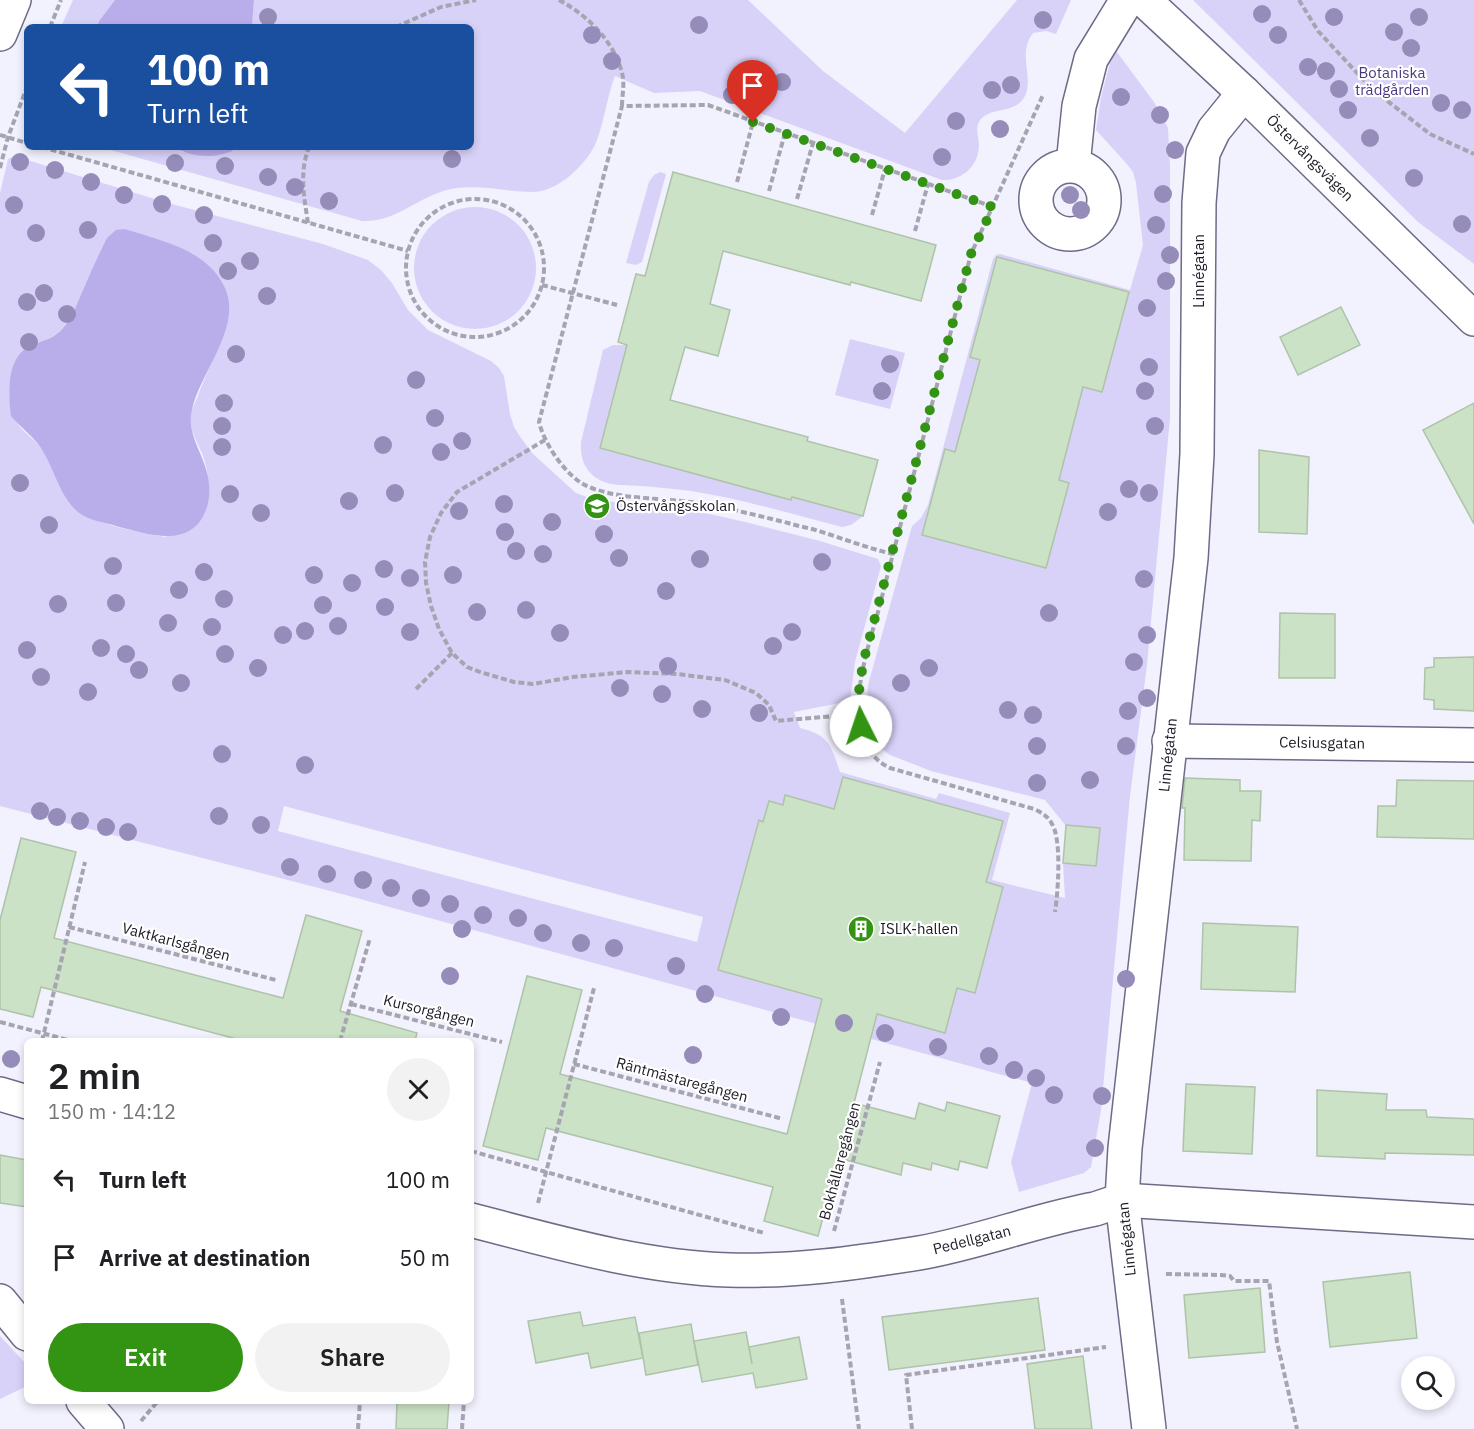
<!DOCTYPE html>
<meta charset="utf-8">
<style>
body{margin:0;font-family:"IBM Plex Sans",sans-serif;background:#f2f2f2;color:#202124;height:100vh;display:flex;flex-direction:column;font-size:22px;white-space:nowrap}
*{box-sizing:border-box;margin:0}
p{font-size:20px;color:#757577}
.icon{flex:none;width:33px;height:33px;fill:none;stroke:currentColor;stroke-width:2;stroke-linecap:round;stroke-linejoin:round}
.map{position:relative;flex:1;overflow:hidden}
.drawer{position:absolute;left:24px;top:1038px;width:450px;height:366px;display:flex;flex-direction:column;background:#fff;border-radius:9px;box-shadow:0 3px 9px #0003}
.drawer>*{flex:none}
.hud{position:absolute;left:24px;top:24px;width:450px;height:126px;border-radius:9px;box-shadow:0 3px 9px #0003;background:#1a4fa0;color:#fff;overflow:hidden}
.controls{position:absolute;left:1401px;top:1356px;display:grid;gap:12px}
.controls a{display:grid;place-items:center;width:54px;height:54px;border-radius:50%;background:#fff;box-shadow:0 3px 9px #0003;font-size:30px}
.pin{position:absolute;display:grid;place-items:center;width:51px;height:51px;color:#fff;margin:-62px -26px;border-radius:50% 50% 50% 0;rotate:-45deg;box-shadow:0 0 6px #0007}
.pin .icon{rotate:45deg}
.me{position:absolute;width:66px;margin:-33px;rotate:356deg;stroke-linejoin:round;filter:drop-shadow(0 0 4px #0008)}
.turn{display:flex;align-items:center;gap:21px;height:126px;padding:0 24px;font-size:27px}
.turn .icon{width:78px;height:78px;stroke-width:2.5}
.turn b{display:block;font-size:42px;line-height:51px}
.round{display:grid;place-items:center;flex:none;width:63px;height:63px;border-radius:32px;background:#f2f2f2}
.summary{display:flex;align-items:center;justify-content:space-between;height:102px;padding:0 24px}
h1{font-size:36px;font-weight:600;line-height:45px}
.cta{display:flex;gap:12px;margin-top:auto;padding:12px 24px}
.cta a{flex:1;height:69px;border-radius:36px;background:#339312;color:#fff;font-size:24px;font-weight:600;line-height:69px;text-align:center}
.cta a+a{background:#f2f2f2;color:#202124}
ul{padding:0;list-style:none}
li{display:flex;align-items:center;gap:18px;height:78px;padding:0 24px}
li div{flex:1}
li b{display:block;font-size:22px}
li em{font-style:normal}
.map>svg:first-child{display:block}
</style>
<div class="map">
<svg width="1474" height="1429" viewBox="0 0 1474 1429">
<rect width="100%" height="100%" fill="#f2f1fe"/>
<g fill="#d8d2f8" fill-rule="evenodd">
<polygon points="73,0 115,0 99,21 97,27 61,27"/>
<path d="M 254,0 L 748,0 L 823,71 L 905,133 L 1017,0 L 1071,0 L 1056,34 L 1046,31 L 1033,33 C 1017,55 1034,76 1025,96 C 1016,114 993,106 981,119 C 974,127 979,137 979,146 C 978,167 961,181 942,180 L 700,91 L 654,93 L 615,76 C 607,96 603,129 594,147 C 583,167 558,191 534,192 C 505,192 475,183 447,190 C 417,198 394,223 362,221 L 100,147 L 173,147 L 183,152 L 233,151 L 240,147 L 471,147 L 471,27 L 252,27 Z"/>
<polygon points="1193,0 1474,0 1474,264 1418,222"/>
<path d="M 1114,48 L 1154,102 L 1168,128 L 1170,166 L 1170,418 L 1147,665 L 1130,796 L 1101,1110 L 1091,1167 L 1084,1173 L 1019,1192 L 1011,1162 L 1032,1083 L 342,894 L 0,806 L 0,193 L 8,159 L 14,156 L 168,203 L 323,244 L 368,260 L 381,270 L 392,283 L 408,310 L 428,330 L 491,361 L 499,368 L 504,376 L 510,414 L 514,427 L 521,438 L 533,454 L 576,493 L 595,500 L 687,509 L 741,521 L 820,541 L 878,559 L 881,566 L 855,662 L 850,701 L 794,712 L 800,728 C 830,735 831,746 840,772 L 936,799 L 939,793 L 1010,813 L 992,880 L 1065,898 L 1063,863 L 1066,826 L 1045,800 L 931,771 L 890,755 L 878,746 L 872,735 L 867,705 L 868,685 L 912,526 L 921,518 L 928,505 L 993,259 L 996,255 L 1000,254 L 1130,290 L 1143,245 L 1136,183 L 1133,172 L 1126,163 L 1096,130 L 1101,97 ZM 125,229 L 193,254 L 229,309 C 225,340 208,367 198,396 C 196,401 192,408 191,413 C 189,429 196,440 202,453 C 210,474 211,495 203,516 L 165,537 C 146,534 91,523 78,511 C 60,495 56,471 44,452 C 38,442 29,437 22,429 C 7,413 6,382 15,364 C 27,339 43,347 61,330 C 69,322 75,309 81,299 C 96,276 110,253 125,229 ZM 997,257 L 1128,292 L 1083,387 L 1059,480 L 1069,483 L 1046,568 L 922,535 L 945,450 L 963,454 L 988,361 L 970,356 ZM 843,777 L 1003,821 L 986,882 L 1003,888 L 975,993 L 957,988 L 945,1032 L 718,970 L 759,821 L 763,822 L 769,801 L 783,805 L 785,796 L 834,809 ZM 284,806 L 703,917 L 697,942 L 278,831 Z"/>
<polygon points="660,172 666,174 642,262 636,265 626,263 649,182 654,175"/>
<circle cx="475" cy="268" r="61"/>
<polygon points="850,339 905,353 890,409 835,395"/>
<path d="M 613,345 L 627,345 L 600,448 L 791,500 L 792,497 L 863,516 L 851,525 L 842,527 C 792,514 742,499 691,491 C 674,489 657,487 641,486 C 629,485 615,486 604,482 C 586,474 580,461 581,442 L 603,350 Z"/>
<polygon points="0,1336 27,1365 27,1386 0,1399"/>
</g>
<g fill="#b9aeea">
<polygon points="115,0 254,0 252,27 97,27 99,21"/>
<path d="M 173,147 L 240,147 C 218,160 194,158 173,147 Z"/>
<path d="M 125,229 C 161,241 206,249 224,286 C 245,327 196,376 191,415 C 188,445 216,466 208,503 C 196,551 150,535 116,526 C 104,522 89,521 78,512 C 60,496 55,472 44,453 C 36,438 21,428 11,416 C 8,394 6,356 31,346 C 43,340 54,339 63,328 C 73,317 78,301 84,288 C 91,271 99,254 107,238 L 116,230 Z"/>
</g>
<g fill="#cbe2c6" stroke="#aec3a9" stroke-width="1.5">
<polygon points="673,172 936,245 921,301 851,282 850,285 723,251 710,304 730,310 718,356 685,347 670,400 808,437 807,441 878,460 863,516 792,497 791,500 600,448 627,345 618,342 636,274 645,276"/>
<polygon points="997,257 1129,292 1102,392 1083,387 1059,480 1069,483 1046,568 922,535 945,449 955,452 980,360 970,357"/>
<polygon points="1341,307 1360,345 1298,375 1280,337"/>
<polygon points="1474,403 1474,524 1423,430"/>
<polygon points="1259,450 1309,457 1307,534 1259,532"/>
<polygon points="1280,613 1335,614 1335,678 1279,678"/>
<polygon points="1474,657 1474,711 1434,709 1434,700 1424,699 1425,668 1434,667 1434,658"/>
<polygon points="843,777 1003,821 986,882 1003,887 975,993 957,988 945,1033 877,1014 854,1103 915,1119 919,1103 945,1111 947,1102 1000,1116 987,1168 960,1161 958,1170 932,1163 931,1170 903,1163 901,1175 839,1158 818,1236 764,1221 773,1187 546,1128 538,1160 483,1146 527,976 582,990 560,1074 787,1134 822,999 718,970 759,820 763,822 769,801 783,805 785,795 834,809"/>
<polygon points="1185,778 1240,780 1240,791 1261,791 1260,821 1252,820 1251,861 1184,860 1185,808 1182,808"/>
<polygon points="1397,780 1474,781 1474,839 1377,837 1378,806 1396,806"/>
<polygon points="1066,825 1100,828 1096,866 1063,863"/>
<polygon points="21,838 76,852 54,938 283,998 306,915 362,931 340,1011 417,1033 415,1041 244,1041 41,987 33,1017 0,1009 0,920"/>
<polygon points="1203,923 1298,927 1295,992 1201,989"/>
<polygon points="1186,1084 1255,1087 1252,1154 1183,1151"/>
<polygon points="1317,1090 1387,1094 1386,1110 1426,1110 1427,1117 1474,1119 1474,1155 1385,1153 1385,1159 1317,1156"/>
<polygon points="0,1155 27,1160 27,1207 0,1203"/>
<polygon points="1410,1272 1417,1338 1330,1347 1323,1282"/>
<polygon points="1260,1288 1265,1352 1189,1358 1184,1295"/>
<polygon points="1038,1298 1045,1350 889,1370 882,1317"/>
<polygon points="580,1312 583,1326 635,1317 643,1358 591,1368 588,1353 536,1363 528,1321"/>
<polygon points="691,1324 698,1365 646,1375 639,1333"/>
<polygon points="746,1332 752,1364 749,1347 799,1337 807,1379 756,1388 753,1373 702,1382 694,1341"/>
<polygon points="1083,1356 1092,1429 1035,1429 1027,1364"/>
<polygon points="397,1401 449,1401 447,1429 396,1429"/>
</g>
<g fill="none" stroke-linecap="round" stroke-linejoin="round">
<defs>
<g id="minor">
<polyline points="1144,0 1244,93 1474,319"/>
<polyline points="0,34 14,0"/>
<polyline points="1073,165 1079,106 1091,59 1127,0"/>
<circle cx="1070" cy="200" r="34"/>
<polyline points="1169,741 1474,745"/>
<polyline points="0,1094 27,1102"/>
<path d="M 471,1220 C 556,1242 641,1267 729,1270 C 793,1272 856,1263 919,1253 C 978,1243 1035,1220 1095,1209 L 1122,1200 L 1474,1222"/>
<polyline points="0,1301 27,1334"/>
<polyline points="83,1401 107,1429"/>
<polyline points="1149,1429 1122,1200 1125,1148 1191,558 1197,454 1199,203 1203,153 1214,130 1244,93"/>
</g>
</defs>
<use href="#minor" stroke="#6f6a86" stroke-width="36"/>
<g stroke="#a5a4b0" stroke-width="4" stroke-dasharray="6 3" stroke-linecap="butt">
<path d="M 559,0 C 587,15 614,41 622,73 C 625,83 622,95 622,106"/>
<polyline points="1299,0 1318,31 1372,89 1430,134 1474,154"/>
<polyline points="50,27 61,0"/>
<polyline points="396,27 441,7 476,0"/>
<polyline points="0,135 27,143"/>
<polyline points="42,147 408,251"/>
<polyline points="0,168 8,137 27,87"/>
<polyline points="737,182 753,122"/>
<polyline points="769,191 785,133"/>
<polyline points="797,199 813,143"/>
<circle cx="475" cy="268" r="69"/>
<path d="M 993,207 L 708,105 L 622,106 L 539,422 C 544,443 564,473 583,484 C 614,501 668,497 704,504 C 732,509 760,516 788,523 C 798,526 809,528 819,531 C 844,539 867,548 893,554 C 888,573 883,593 878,612 C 866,655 835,742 890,768 L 1034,809 C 1042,813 1048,816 1052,824 C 1062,840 1058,893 1055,912"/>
<polyline points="872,215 885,169"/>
<path d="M 308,223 C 304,196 299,173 309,147"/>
<polyline points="915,231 928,184"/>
<polyline points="542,285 617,305"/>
<polyline points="545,440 457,492 441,513 430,537 425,562 426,583 431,606 439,629 452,653 467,667 480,672 514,682 533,684 573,677 628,672 677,674 725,680 756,693 769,705 776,721 858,714"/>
<polyline points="893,554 971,254 1043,95"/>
<polyline points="416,689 452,653"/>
<polyline points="69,927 276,980"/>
<polyline points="351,1004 502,1042"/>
<polyline points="0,1022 72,1041"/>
<polyline points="42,1041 85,862"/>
<polyline points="340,1041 370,938"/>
<polyline points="574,1064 783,1119"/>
<polyline points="471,1151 764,1233"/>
<polyline points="538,1203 594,988"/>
<polyline points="834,1231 880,1062"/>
<polyline points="1166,1274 1221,1275 1230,1276 1234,1281 1269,1281 1277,1342 1297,1429"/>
<polyline points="471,1277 472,1256"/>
<polyline points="842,1299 859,1429"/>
<polyline points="141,1421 158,1401"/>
<polyline points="358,1429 360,1401"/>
<polyline points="462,1429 464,1401"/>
<polyline points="912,1429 906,1375 1106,1347"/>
</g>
<use href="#minor" stroke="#fff" stroke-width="33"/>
</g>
<g fill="#968cb9">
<circle cx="1262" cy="14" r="9"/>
<circle cx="268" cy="17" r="9"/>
<circle cx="1334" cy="17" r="9"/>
<circle cx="1419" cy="17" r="9"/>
<circle cx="1043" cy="20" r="9"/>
<circle cx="699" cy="25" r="9"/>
<circle cx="1394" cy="32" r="9"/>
<circle cx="592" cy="35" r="9"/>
<circle cx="1278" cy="35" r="9"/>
<circle cx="1411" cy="48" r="9"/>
<circle cx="612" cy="61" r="9"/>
<circle cx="1308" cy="67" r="9"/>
<circle cx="1326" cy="71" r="9"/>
<circle cx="782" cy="82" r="9"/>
<circle cx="1011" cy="85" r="9"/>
<circle cx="1339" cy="89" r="9"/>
<circle cx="992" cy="90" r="9"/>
<circle cx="732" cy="95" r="9"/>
<circle cx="1121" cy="97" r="9"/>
<circle cx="1441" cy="103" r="9"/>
<circle cx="1348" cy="110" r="9"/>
<circle cx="1462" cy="110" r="9"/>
<circle cx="1160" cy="115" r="9"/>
<circle cx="956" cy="121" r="9"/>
<circle cx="1000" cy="129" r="9"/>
<circle cx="1370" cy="138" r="9"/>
<circle cx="1175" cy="150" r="9"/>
<circle cx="942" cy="157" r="9"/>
<circle cx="452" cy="159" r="9"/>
<circle cx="20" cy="162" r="9"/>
<circle cx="175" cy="163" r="9"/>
<circle cx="225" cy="166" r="9"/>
<circle cx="55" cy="170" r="9"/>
<circle cx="268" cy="177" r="9"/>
<circle cx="1414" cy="178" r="9"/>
<circle cx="91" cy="182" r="9"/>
<circle cx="295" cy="187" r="9"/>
<circle cx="1163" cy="194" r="9"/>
<circle cx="124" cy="195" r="9"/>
<circle cx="1070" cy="195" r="9"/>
<circle cx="329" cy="201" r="9"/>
<circle cx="162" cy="204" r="9"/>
<circle cx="14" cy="205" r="9"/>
<circle cx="1081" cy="210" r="9"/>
<circle cx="204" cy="215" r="9"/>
<circle cx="1462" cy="224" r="9"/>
<circle cx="1156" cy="225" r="9"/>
<circle cx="88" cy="230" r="9"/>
<circle cx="36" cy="233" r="9"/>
<circle cx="213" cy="243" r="9"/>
<circle cx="1170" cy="255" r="9"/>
<circle cx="250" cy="261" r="9"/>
<circle cx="228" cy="271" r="9"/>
<circle cx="1166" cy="281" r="9"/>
<circle cx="44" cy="293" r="9"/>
<circle cx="267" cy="296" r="9"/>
<circle cx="27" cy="302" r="9"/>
<circle cx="1147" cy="308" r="9"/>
<circle cx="67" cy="314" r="9"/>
<circle cx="29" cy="342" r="9"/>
<circle cx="236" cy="354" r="9"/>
<circle cx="890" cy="364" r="9"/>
<circle cx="1149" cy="367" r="9"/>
<circle cx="416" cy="380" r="9"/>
<circle cx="882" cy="391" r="9"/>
<circle cx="1145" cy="391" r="9"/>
<circle cx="224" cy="403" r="9"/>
<circle cx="435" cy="418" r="9"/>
<circle cx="222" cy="426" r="9"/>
<circle cx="1155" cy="426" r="9"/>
<circle cx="462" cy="441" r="9"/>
<circle cx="383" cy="445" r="9"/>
<circle cx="222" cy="447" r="9"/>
<circle cx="441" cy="452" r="9"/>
<circle cx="20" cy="483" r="9"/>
<circle cx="1129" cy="489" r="9"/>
<circle cx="395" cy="493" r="9"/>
<circle cx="1149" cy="493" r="9"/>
<circle cx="230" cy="494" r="9"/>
<circle cx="349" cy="501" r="9"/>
<circle cx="504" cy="504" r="9"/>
<circle cx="459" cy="511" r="9"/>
<circle cx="1108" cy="512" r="9"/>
<circle cx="261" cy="513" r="9"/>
<circle cx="552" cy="522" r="9"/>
<circle cx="49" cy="525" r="9"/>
<circle cx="505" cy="532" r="9"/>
<circle cx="604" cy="534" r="9"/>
<circle cx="516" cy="551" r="9"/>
<circle cx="543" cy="554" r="9"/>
<circle cx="619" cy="558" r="9"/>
<circle cx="700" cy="559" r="9"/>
<circle cx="822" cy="562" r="9"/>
<circle cx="113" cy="566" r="9"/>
<circle cx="384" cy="569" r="9"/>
<circle cx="204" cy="572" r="9"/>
<circle cx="314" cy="575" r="9"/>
<circle cx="453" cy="575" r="9"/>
<circle cx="410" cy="578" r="9"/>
<circle cx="1144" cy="579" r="9"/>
<circle cx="352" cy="583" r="9"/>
<circle cx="179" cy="590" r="9"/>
<circle cx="666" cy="591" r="9"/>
<circle cx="224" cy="599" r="9"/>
<circle cx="116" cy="603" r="9"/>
<circle cx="58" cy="604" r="9"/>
<circle cx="323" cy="605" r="9"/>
<circle cx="385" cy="607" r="9"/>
<circle cx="526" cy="610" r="9"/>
<circle cx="477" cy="612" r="9"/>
<circle cx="1049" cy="613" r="9"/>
<circle cx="168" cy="623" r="9"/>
<circle cx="338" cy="626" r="9"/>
<circle cx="212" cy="627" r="9"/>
<circle cx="305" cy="631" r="9"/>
<circle cx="410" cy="632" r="9"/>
<circle cx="792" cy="632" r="9"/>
<circle cx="560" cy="633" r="9"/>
<circle cx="283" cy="635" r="9"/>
<circle cx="1147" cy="635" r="9"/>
<circle cx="773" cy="646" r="9"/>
<circle cx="101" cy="648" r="9"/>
<circle cx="27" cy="650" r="9"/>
<circle cx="126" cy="654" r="9"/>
<circle cx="225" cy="654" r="9"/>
<circle cx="1134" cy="662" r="9"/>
<circle cx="668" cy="666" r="9"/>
<circle cx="258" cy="668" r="9"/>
<circle cx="929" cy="668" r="9"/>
<circle cx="139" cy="670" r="9"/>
<circle cx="41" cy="677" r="9"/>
<circle cx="181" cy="683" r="9"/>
<circle cx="901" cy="683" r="9"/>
<circle cx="620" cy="688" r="9"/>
<circle cx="88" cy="692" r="9"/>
<circle cx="662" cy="694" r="9"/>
<circle cx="1147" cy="698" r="9"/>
<circle cx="702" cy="709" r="9"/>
<circle cx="1008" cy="710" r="9"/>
<circle cx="1128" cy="711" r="9"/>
<circle cx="759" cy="713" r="9"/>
<circle cx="1033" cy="715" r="9"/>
<circle cx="1037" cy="746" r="9"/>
<circle cx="1126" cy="746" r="9"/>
<circle cx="222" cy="754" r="9"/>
<circle cx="305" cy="765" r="9"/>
<circle cx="1090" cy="780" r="9"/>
<circle cx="1037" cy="783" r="9"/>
<circle cx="40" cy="811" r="9"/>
<circle cx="219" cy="816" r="9"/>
<circle cx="57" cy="817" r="9"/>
<circle cx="80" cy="821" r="9"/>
<circle cx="261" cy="825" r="9"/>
<circle cx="106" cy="827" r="9"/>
<circle cx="128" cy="832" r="9"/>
<circle cx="290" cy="867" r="9"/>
<circle cx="327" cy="874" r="9"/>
<circle cx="363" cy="880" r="9"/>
<circle cx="391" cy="888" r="9"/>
<circle cx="421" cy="898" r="9"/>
<circle cx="450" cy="904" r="9"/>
<circle cx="483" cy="915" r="9"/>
<circle cx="518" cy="918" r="9"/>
<circle cx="462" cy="929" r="9"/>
<circle cx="543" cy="933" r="9"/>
<circle cx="581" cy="943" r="9"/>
<circle cx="614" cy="948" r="9"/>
<circle cx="676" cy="966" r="9"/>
<circle cx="450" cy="976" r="9"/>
<circle cx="1126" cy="979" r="9"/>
<circle cx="705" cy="994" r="9"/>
<circle cx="781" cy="1017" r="9"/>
<circle cx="844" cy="1023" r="9"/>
<circle cx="885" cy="1033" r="9"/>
<circle cx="938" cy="1047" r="9"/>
<circle cx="693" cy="1055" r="9"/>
<circle cx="989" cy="1056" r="9"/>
<circle cx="11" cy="1059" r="9"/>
<circle cx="1014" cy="1070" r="9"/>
<circle cx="1036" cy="1078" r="9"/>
<circle cx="1054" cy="1095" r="9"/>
<circle cx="1102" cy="1096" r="9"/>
<circle cx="1095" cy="1148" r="9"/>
</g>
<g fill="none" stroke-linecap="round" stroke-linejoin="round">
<polyline stroke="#339312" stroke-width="10" stroke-dasharray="0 18" points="753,122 993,207 971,254 863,663 858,698 861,726"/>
</g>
<defs>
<symbol id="school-disc" viewBox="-11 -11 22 22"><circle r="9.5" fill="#339312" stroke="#fff"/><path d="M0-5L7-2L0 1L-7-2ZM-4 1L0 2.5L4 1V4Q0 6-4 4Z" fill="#fff"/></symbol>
<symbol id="building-disc" viewBox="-11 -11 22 22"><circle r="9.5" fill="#339312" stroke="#fff"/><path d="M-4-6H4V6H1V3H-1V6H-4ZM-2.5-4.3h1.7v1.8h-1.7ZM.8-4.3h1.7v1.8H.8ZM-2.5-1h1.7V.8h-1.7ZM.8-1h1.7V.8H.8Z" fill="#fff"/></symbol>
</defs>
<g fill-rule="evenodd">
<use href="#school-disc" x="582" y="491" width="30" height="30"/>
<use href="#building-disc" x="846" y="914" width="30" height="30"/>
</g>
<g text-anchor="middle" stroke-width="4.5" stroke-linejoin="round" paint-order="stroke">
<g font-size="15" fill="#4b3980" stroke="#fff">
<text x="1392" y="78">Botaniska<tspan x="1392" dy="17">trädgården</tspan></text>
</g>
<g font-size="15" fill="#1d1b26" stroke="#fff">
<text transform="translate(1310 158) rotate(45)" y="5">Östervångsvägen</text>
<text transform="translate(1199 271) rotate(-90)" y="5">Linnégatan</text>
<text transform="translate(1322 743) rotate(1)" y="5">Celsiusgatan</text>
<text transform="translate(1168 755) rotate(-84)" y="5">Linnégatan</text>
<text transform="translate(176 942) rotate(15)" y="5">Vaktkarlsgången</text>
<text transform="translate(429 1011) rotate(14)" y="5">Kursorgången</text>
<text transform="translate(682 1080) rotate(15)" y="5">Räntmästaregången</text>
<text transform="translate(840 1161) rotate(-75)" y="5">Bokhållaregången</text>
<text transform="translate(1127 1239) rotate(-96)" y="5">Linnégatan</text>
<text transform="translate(972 1240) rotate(-14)" y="5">Pedellgatan</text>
</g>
<g font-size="15" fill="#1d1b26" stroke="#fff" text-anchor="start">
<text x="616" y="511">Östervångsskolan</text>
<text x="880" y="934">ISLK-hallen</text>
</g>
</g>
</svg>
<div class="controls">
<a><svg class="icon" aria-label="search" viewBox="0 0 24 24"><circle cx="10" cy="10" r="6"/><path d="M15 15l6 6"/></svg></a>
</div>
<div class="pin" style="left:753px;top:122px;background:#d93025"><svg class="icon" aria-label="arrive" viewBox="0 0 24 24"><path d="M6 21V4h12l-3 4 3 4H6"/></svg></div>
<svg class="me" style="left:861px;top:726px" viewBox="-20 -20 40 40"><circle r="19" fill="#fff"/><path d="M0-13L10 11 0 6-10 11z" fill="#339312"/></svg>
<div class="hud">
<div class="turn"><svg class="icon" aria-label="left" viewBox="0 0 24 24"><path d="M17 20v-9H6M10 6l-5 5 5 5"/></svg><div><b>100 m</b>Turn left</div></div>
</div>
<section class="drawer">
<div class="summary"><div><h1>2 min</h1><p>150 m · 14:12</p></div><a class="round"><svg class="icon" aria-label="close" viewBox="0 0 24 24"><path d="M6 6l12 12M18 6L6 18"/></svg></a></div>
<ul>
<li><svg class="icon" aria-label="left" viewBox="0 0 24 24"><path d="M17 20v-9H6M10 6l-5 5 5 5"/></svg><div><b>Turn left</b></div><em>100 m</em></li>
<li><svg class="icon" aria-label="arrive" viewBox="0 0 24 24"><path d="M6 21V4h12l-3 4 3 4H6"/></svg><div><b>Arrive at destination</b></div><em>50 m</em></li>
</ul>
<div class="cta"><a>Exit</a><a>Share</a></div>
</section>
</div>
